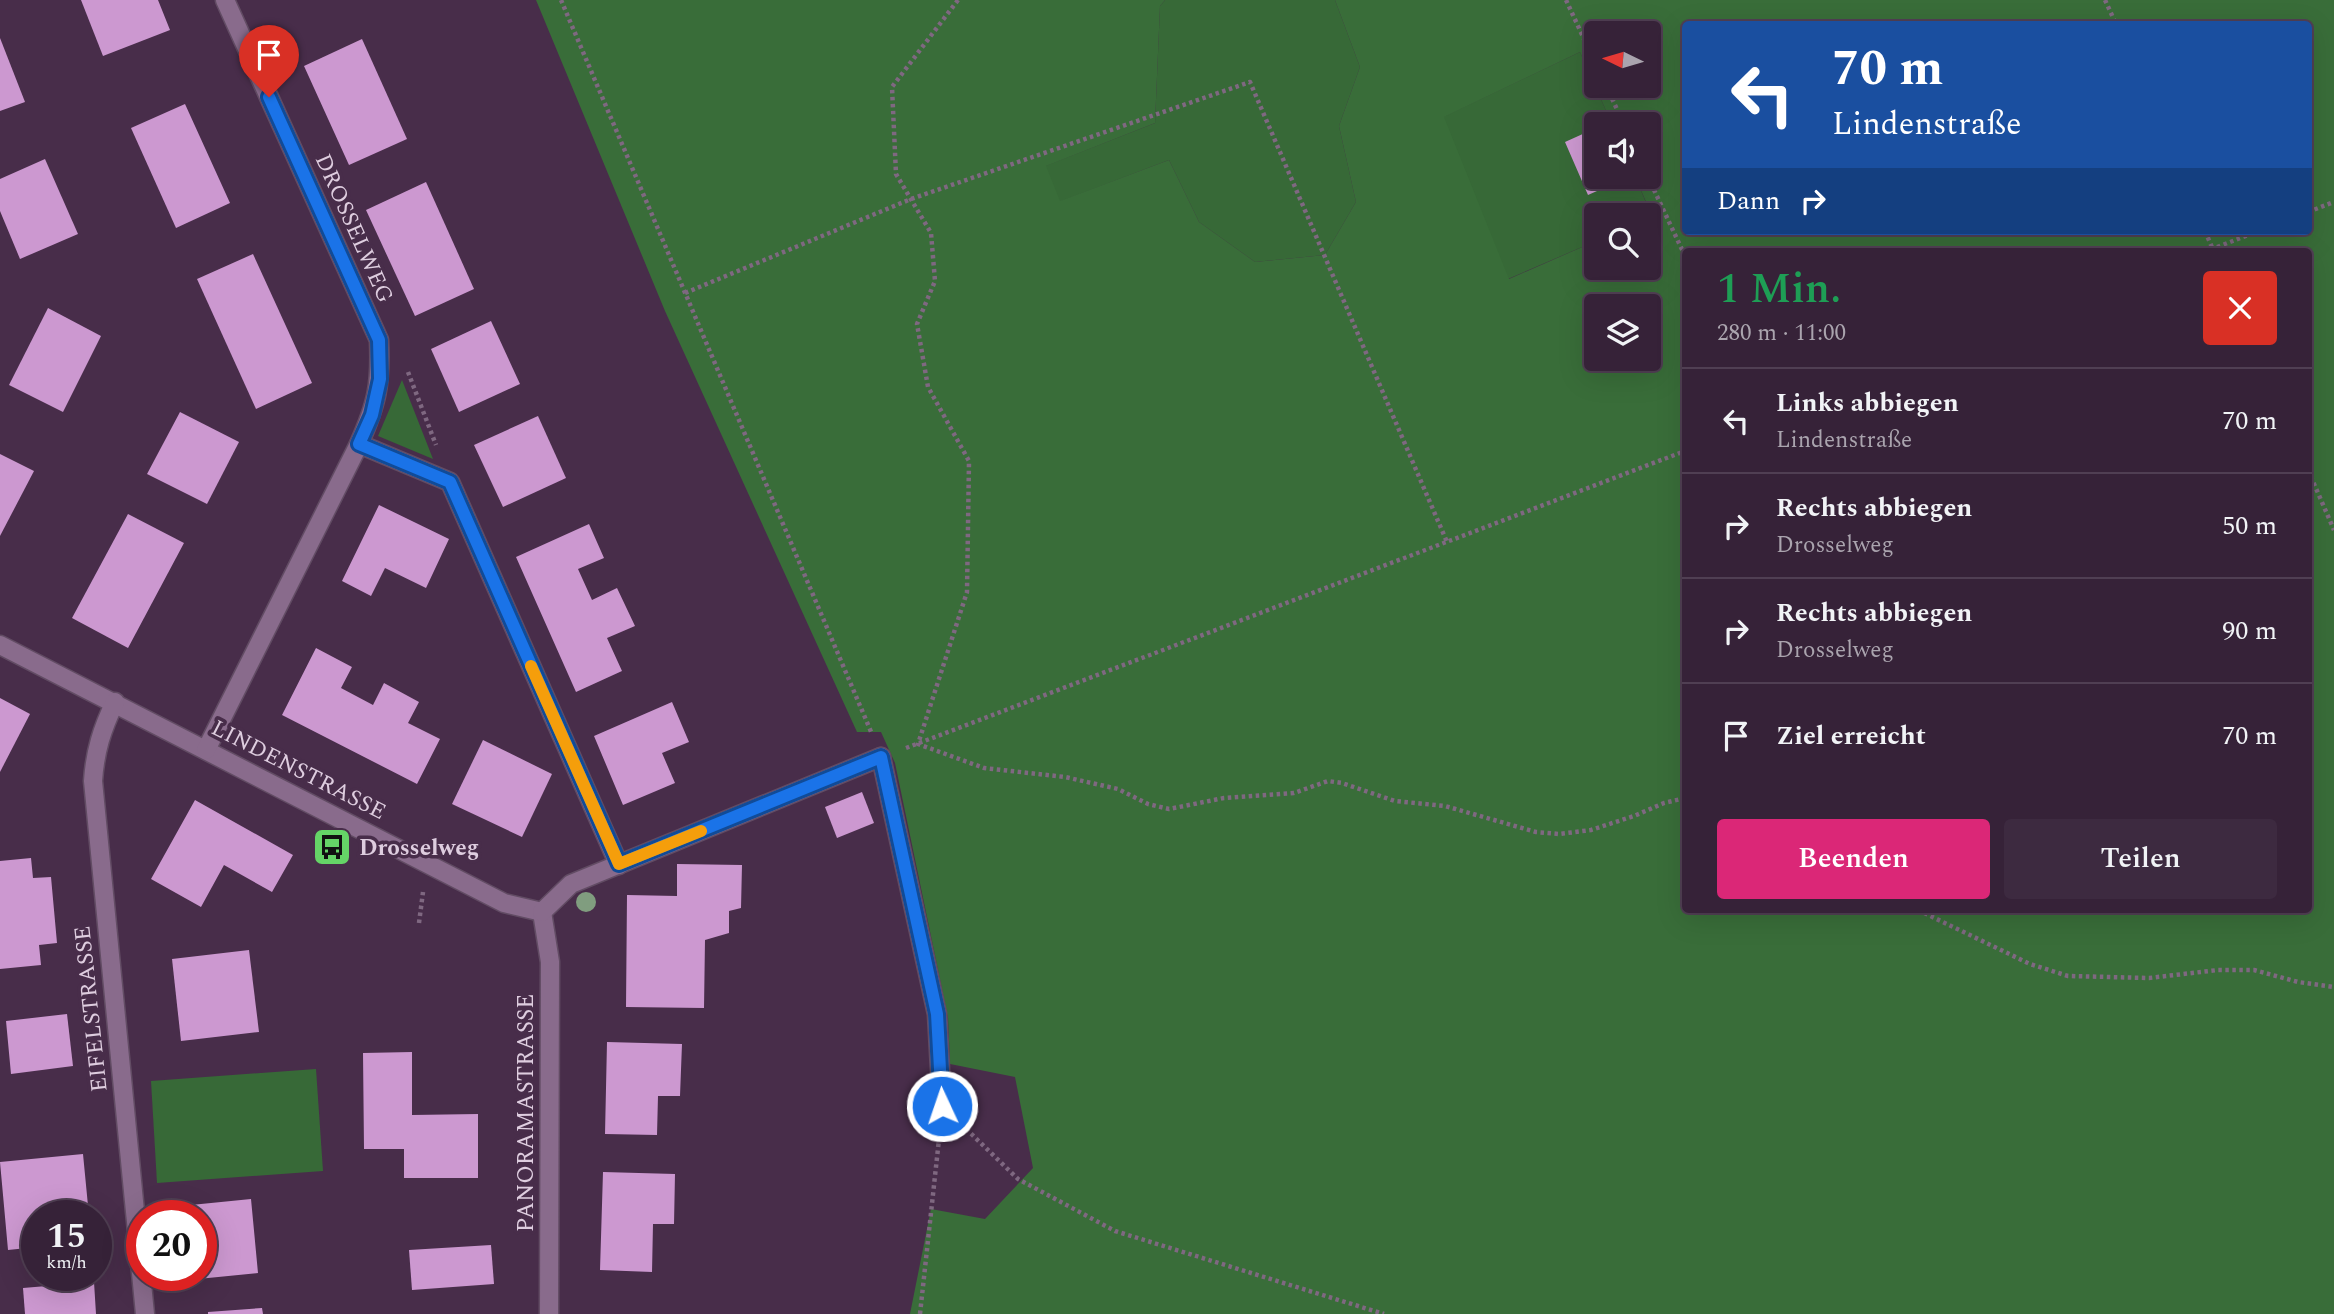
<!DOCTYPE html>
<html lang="de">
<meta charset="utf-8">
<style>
body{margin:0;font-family:Spectral,serif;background:#3d2a40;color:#f1f3f6;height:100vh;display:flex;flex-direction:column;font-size:26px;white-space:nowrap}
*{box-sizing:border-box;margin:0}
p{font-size:23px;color:#aaa4ae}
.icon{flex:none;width:38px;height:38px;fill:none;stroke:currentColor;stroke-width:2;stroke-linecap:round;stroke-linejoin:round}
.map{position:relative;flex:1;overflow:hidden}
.sheet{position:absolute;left:1682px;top:248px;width:630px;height:665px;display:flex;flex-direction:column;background:#362238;border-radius:7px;box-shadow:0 7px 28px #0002,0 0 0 2px #503f53}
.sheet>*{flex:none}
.banner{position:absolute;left:1682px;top:21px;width:630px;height:214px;border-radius:7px;box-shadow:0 7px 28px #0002,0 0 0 2px #503f53;background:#1a4fa0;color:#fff;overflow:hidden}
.needle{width:46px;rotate:275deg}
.tools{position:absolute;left:1584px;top:21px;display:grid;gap:14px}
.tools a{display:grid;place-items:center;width:77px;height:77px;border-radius:7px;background:#362238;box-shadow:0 7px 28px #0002,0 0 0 2px #503f53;font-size:35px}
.speed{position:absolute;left:21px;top:1200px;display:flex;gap:14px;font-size:35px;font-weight:700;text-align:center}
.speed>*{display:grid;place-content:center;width:91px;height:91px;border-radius:50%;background:#362238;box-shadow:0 7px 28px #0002,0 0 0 2px #503f53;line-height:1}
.speed small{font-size:18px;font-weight:400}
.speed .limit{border:10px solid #d22;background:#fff;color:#111}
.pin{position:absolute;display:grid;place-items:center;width:60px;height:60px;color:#fff;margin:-72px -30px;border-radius:50% 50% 50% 0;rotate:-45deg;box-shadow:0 0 7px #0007}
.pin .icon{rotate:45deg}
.me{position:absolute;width:77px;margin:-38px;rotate:357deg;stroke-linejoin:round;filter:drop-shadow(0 0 5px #0008)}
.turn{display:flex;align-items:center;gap:24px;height:147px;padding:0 35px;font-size:32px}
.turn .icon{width:91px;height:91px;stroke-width:2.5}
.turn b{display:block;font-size:49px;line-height:60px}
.then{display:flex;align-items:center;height:66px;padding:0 35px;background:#0003;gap:14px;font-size:26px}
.round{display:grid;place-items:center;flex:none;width:74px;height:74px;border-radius:7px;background:#3d2a40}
.summary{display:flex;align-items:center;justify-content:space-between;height:119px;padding:0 35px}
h1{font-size:42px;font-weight:600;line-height:52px;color:#1e9e55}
.cta{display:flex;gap:14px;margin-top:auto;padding:14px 35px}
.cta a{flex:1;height:80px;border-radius:7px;background:#db2777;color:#fff;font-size:28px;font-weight:600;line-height:80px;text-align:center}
.cta a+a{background:#3d2a40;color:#f1f3f6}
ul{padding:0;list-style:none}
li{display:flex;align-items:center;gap:21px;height:105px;padding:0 35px;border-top:2px solid #503f53}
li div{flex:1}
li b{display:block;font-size:26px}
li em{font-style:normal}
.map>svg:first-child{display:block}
</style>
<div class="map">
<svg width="2334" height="1314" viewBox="0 0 2334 1314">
<rect width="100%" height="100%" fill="#482d4a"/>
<g fill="#376937">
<polygon points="1165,0 1335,0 1360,67 1339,126 1356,202 1325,255 1255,262 1199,222 1169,160 1059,202 1045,166 1155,123 1160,6"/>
<polygon points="1580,52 1612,124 1596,124 1596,177 1635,177 1652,216 1596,215 1596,241 1508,279 1443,117"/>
<polygon points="402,380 433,459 378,436"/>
<polygon points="316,1069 323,1171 157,1183 151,1081"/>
</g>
<path fill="#396d39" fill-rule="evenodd" d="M 536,0 L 1165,0 L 1160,6 L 1155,123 L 1046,166 L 1060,201 L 1169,160 L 1199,222 L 1255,262 L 1325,255 L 1356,202 L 1339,126 L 1360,67 L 1335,0 L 2334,0 L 2334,1314 L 910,1314 L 931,1209 L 985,1219 L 1033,1168 L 1015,1077 L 950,1064 L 948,1018 L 895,763 L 881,732 L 857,732 L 665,311 ZM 1685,24 L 2308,24 L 2308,231 L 1685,231 ZM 1596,33 L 1648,33 L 1648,86 L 1596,86 ZM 1580,52 L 1612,124 L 1648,124 L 1648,177 L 1635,177 L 1652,215 L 1649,217 L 1648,268 L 1596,268 L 1596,241 L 1509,279 L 1444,117 ZM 1685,252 L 2308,252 L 2308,910 L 1685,910 ZM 1596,306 L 1648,306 L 1648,359 L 1596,359 Z"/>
<g fill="#cc98d0">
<polygon points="81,0 158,0 170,30 103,56"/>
<polygon points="0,38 25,102 0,111"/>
<polygon points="362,39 407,139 349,165 304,66"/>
<polygon points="185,104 230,203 176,228 131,128"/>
<polygon points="1596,128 1596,177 1623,177 1624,179 1588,195 1565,142"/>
<polygon points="45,159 78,234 20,259 0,211 0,179"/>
<polygon points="426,182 474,289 415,316 366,210"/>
<polygon points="253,254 312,383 256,409 197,279"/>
<polygon points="48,308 101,336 63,412 9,385"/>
<polygon points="491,321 520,384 459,412 431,349"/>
<polygon points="180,412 239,442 207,504 147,474"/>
<polygon points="538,416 566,478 503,507 474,445"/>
<polygon points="0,454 34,471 0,536"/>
<polygon points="379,505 449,539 426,588 385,568 371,596 342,581"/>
<polygon points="128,514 184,543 128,648 72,618"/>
<polygon points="589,524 604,558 578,569 592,600 617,588 635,626 607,638 622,671 576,692 516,557"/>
<polygon points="316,648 352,667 341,688 373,705 384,683 419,702 408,723 440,739 417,784 282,715"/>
<polygon points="0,698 30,714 0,772"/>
<polygon points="672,702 689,742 662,753 675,783 623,805 594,736"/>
<polygon points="483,740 552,774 522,837 452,804"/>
<polygon points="862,792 874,823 837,838 825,807"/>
<polygon points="195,800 293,855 272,892 224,865 201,907 151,879"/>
<polygon points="31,858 33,878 51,877 57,943 39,945 41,965 0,969 0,861"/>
<polygon points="677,864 742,865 741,908 729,911 729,933 705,940 704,1008 626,1007 627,895 677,896"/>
<polygon points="249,950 259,1032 181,1041 172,959"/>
<polygon points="67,1014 73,1066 11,1074 6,1021"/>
<polygon points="607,1042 682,1044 680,1096 658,1096 657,1135 605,1134"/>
<polygon points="412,1052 412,1115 478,1114 478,1178 404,1178 404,1149 364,1149 363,1053"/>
<polygon points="83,1154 89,1216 37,1216 37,1247 8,1250 0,1162"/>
<polygon points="603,1172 675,1174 674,1224 653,1224 652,1272 600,1270"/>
<polygon points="251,1199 258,1273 198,1279 198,1276 201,1276 201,1216 192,1216 191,1205"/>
<polygon points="491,1245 494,1284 412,1290 409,1250"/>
<polygon points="94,1282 96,1314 25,1314 23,1288"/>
<polygon points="262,1308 263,1314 208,1314 208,1312"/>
</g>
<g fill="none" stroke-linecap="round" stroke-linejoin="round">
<defs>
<g id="lane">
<polyline points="359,444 450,482 619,865"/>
<polyline points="881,757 937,1014 942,1106"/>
</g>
<g id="street">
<polyline points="0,645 504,903 542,912"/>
<path d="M 115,702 C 102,729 95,751 93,781 L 145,1314"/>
<path d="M 206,750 L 359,444 C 377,403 381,385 379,340 L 225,0"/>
<polyline points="542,912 550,962 549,1314"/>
<polyline points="542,912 571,884 881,757"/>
</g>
</defs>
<use href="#lane" stroke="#624c64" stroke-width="21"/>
<use href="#street" stroke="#624c64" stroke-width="21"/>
<g stroke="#7f6881" stroke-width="4.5" stroke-dasharray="3.5 3.5" stroke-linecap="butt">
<polyline points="561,0 872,734"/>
<polyline points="958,0 892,87 896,174 931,233 935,281 917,324 928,387 969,461 967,592 918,744 984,768 1065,777 1118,789 1148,804 1169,809 1224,798 1294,793 1328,781 1342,783 1395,801 1445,806 1536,832 1559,834 1591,830 1634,816 1664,803 1685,798"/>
<polyline points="1566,0 1596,65"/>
<polyline points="2105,0 2116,24"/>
<polyline points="1606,86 1624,124"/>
<polyline points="1648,177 1685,256"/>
<polyline points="2308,212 2334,202"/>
<polyline points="2205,231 2214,252"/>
<polyline points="2204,252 2259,231"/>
<polyline points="685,293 911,199 1250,82 1447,542"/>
<polyline points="408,372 436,445"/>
<polyline points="2308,470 2334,530"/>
<polyline points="906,748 1685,451"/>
<polyline points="1918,910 2030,964 2068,976 2149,978 2218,970 2254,970 2298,982 2334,987"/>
<polyline points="419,923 423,892"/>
<polyline points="961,1124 1018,1179 1115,1231 1384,1314"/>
<polyline points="920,1314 940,1130"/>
</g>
<use href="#lane" stroke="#896b8c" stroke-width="18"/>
<use href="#street" stroke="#896b8c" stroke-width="18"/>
</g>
<circle fill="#809d7f" cx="586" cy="902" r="10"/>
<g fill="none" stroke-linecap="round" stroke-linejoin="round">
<defs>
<polyline id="route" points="269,97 379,340 380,379 372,415 359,444 450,482 619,864 881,757 937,1014 942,1106"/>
</defs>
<use href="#route" stroke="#114b97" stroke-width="18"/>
<use href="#route" stroke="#1a73e8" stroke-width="12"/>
<polyline stroke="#f59e0b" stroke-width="12" points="531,666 619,864 701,831"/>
</g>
<defs>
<symbol id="bus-square" viewBox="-11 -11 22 22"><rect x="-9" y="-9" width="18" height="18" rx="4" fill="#65d467" stroke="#482d4a"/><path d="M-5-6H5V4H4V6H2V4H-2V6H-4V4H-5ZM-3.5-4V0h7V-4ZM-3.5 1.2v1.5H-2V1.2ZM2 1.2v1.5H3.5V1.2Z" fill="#111"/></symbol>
</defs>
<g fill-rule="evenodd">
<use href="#bus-square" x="310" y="825" width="44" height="44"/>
</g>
<g text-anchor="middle" stroke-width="7" stroke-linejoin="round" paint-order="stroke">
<g font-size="23" fill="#decddf" stroke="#482d4a">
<text transform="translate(355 228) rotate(66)" y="8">DROSSELWEG</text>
<text transform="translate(299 769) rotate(27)" y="8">LINDENSTRASSE</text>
<text transform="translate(90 1009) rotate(-96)" y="8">EIFELSTRASSE</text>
<text transform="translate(525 1113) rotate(-90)" y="8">PANORAMASTRASSE</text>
</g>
<g font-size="23" font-weight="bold" fill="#decddf" stroke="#482d4a" text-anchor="start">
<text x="359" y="855">Drosselweg</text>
</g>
</g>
</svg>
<div class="tools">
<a><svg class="needle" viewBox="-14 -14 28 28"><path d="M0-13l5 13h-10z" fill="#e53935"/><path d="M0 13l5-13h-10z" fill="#aaa4ae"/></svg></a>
<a><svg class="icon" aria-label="sound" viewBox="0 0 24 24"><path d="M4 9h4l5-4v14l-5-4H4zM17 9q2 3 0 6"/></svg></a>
<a><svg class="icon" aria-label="search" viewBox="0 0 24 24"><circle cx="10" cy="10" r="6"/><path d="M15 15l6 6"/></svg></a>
<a><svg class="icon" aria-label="layers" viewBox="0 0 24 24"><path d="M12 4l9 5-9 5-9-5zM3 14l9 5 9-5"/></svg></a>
</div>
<div class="speed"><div>15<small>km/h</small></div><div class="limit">20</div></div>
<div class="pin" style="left:269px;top:97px;background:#d93025"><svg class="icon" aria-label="arrive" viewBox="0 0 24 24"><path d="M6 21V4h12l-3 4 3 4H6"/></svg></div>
<svg class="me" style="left:942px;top:1106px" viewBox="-20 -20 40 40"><circle r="17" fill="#1a73e8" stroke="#fff" stroke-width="3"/><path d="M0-11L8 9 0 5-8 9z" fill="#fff"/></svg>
<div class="banner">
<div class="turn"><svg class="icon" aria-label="left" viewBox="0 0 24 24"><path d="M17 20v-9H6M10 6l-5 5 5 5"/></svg><div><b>70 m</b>Lindenstraße</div></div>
<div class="then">Dann<svg class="icon" aria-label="right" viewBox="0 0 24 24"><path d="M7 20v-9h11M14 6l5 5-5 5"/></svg></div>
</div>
<section class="sheet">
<div class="summary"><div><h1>1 Min.</h1><p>280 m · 11:00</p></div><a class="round" style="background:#d93025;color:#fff"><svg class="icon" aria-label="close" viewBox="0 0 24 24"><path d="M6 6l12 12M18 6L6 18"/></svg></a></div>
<ul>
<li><svg class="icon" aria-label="left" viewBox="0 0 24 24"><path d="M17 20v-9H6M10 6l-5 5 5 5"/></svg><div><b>Links abbiegen</b><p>Lindenstraße</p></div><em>70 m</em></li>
<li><svg class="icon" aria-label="right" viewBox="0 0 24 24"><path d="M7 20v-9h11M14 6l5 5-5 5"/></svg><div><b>Rechts abbiegen</b><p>Drosselweg</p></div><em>50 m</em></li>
<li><svg class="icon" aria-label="right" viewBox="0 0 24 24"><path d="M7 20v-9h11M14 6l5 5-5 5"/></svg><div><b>Rechts abbiegen</b><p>Drosselweg</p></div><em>90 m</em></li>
<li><svg class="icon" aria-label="arrive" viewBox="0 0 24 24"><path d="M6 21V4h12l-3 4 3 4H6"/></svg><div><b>Ziel erreicht</b></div><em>70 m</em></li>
</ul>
<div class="cta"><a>Beenden</a><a>Teilen</a></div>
</section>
</div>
